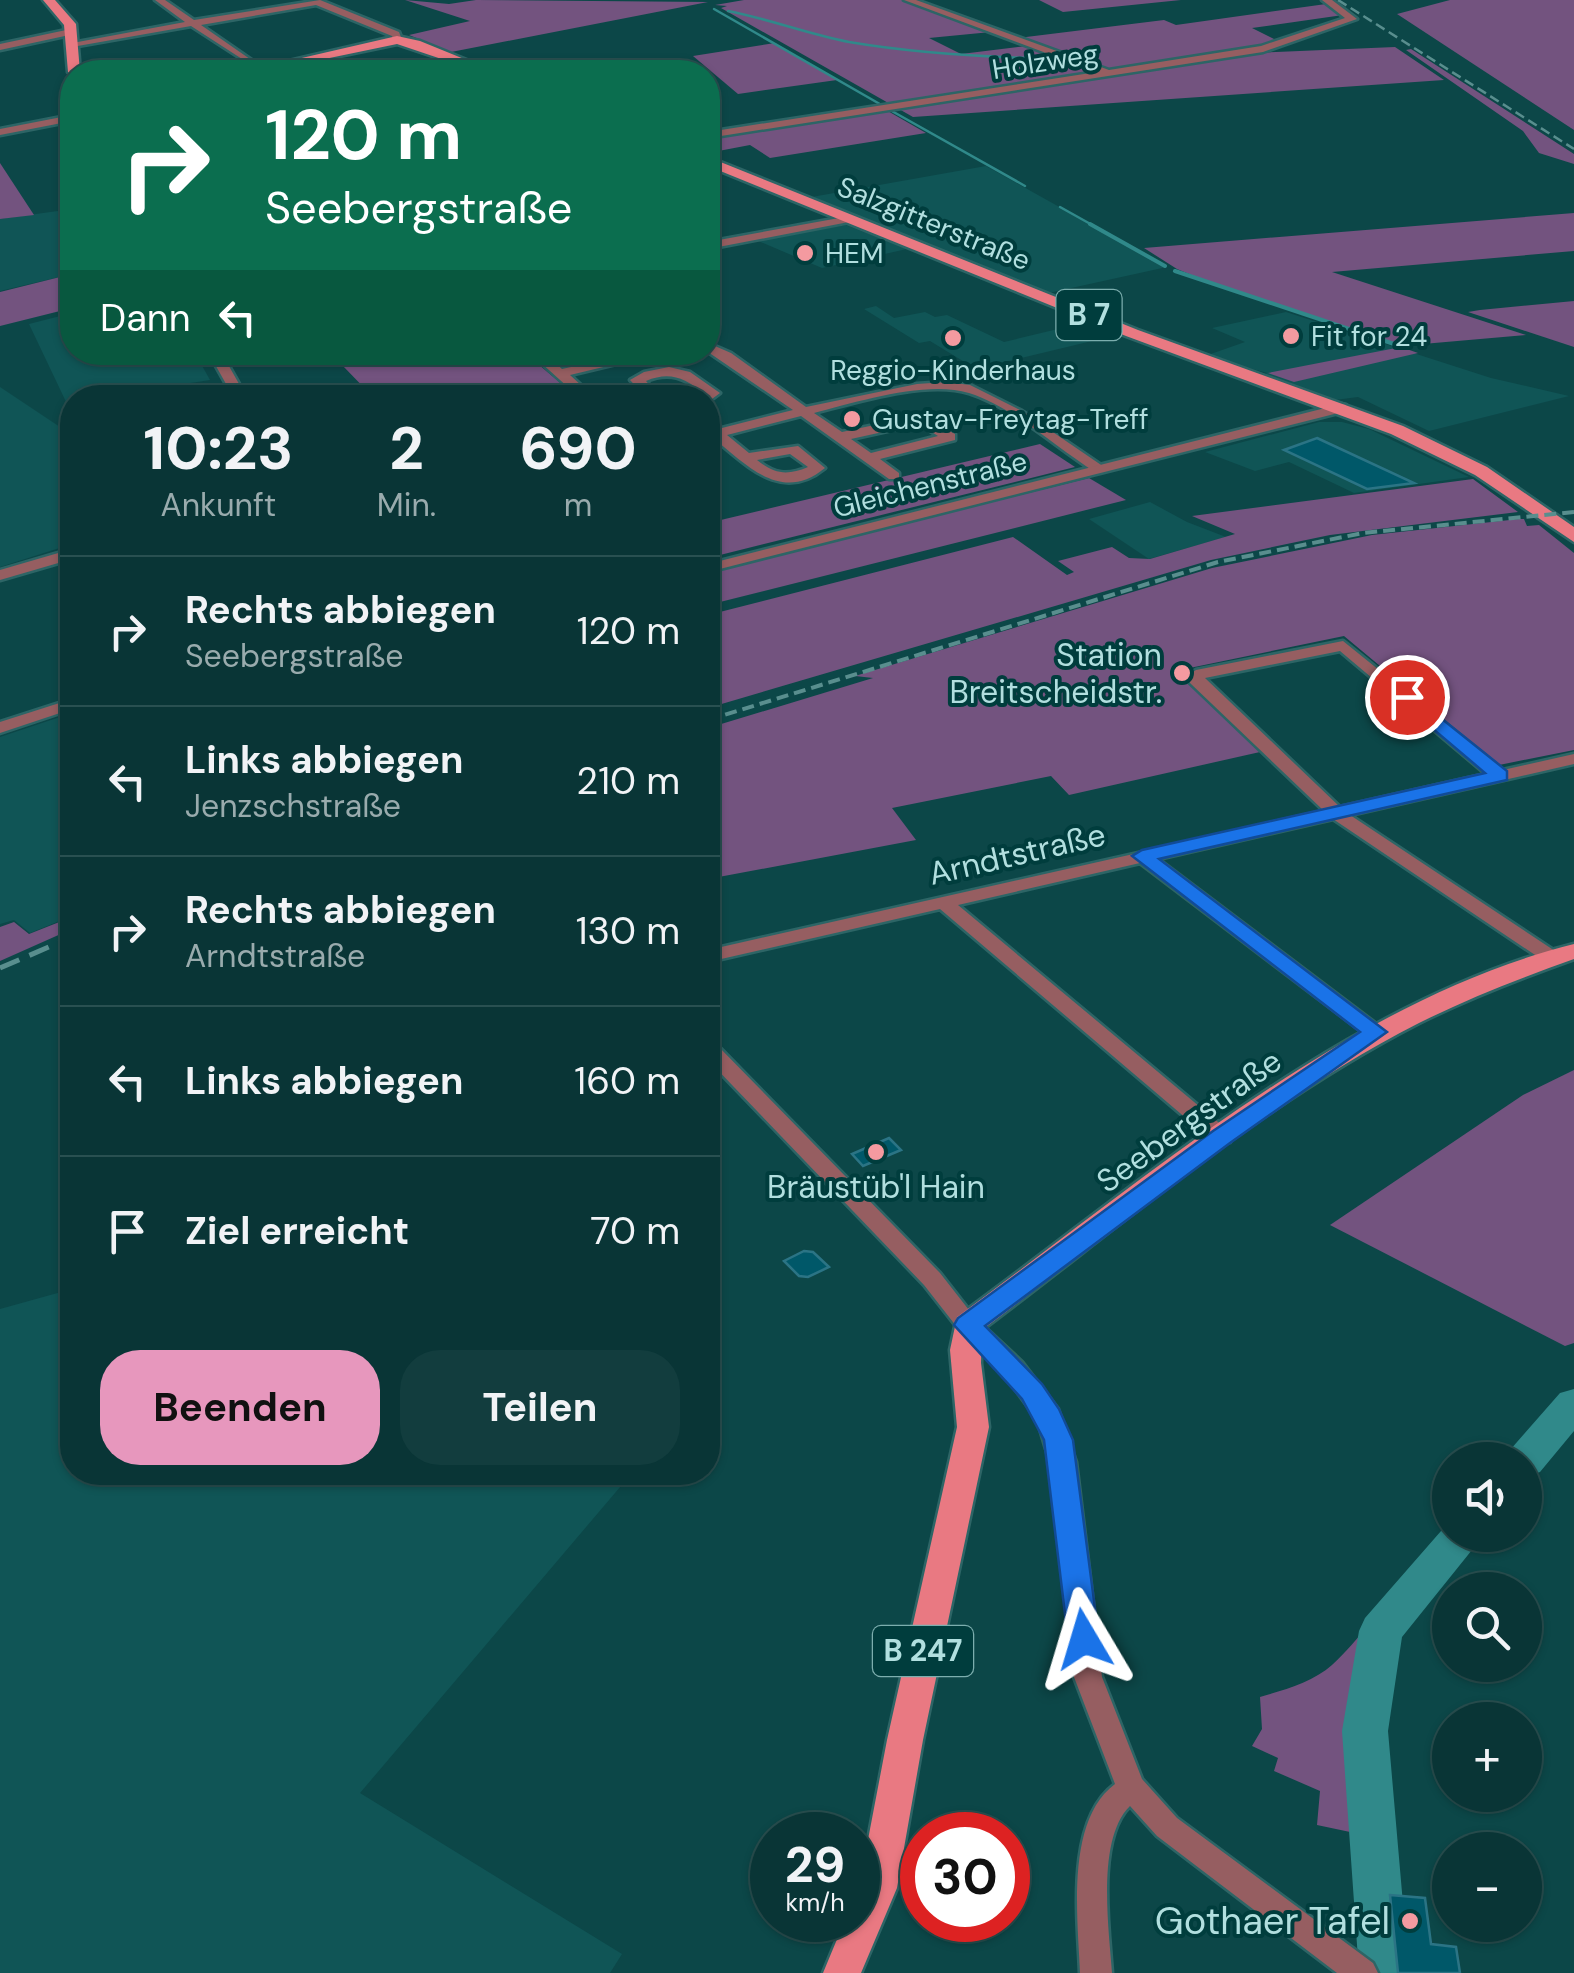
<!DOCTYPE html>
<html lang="de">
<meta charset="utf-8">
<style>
body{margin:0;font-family:"DM Sans",sans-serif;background:#123d3e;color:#f1f3f6;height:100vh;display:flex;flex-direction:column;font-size:38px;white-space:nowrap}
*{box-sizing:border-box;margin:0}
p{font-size:32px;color:#99abad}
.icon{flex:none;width:55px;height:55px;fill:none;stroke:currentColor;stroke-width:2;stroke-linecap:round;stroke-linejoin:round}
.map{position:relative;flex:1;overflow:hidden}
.details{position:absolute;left:60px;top:385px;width:660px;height:1100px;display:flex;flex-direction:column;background:#093536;border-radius:40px;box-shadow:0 2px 8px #0004,0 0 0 2px #295051}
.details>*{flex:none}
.guide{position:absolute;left:60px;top:60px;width:660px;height:305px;border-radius:40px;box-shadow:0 2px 8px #0004,0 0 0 2px #295051;background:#0b6e4f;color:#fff;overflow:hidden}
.tools{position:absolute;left:1432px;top:1442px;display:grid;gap:20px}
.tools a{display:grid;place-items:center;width:110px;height:110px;border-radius:50%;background:#093536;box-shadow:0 2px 8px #0004,0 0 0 2px #295051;font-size:50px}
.speed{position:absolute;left:750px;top:1812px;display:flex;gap:20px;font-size:50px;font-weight:700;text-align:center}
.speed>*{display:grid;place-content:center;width:130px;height:130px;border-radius:50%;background:#093536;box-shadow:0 2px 8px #0004,0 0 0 2px #295051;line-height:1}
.speed small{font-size:25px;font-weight:400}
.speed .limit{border:15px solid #d22;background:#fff;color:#111}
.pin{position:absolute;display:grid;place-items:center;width:85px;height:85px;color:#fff;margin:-42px;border:5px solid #fff;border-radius:50%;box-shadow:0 2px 10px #0007}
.me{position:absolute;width:110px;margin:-55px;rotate:353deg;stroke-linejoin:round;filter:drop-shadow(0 0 8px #0008)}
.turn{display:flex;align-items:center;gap:35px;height:210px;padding:0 40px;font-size:45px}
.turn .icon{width:130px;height:130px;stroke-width:2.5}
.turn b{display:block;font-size:70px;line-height:85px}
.then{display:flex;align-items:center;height:95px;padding:0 40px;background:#0003;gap:20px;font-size:38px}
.eta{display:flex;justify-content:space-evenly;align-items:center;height:170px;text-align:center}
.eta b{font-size:60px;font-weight:700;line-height:70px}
.cta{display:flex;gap:20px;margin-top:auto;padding:20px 40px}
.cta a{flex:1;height:115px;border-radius:40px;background:#e797bd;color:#111;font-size:40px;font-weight:700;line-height:115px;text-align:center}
.cta a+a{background:#123d3e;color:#f1f3f6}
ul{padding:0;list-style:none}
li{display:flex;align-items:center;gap:30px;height:150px;padding:0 40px;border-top:2px solid #295051}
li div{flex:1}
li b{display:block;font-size:38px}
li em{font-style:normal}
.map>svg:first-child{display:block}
</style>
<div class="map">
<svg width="1574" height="1973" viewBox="0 0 1574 1973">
<rect width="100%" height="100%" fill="#0c4748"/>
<g fill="#105556">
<polygon points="986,166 1167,267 1044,294 806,198"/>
<polygon points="72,209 72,274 0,291 0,219"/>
<polygon points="846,225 907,249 822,268 756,240"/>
<polygon points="876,306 894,318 925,312 935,317 947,315 1004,342 1083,323 1117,335 976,369 930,341 919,343 864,309"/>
<polygon points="1286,312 1491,378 1569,396 1429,431 1358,397 1335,400 1262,376 1267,373 1205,356 1245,342 1212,328"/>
<polygon points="72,313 72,352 195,353 210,380 139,391 140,395 122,397 72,398 72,405 68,406 29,324"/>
<polygon points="0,387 72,435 72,544 0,567"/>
<polygon points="1319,422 1342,422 1369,429 1469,477 1354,493 1289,462 1255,471 1205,452"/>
<polygon points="1150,502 1187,522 1226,537 1149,559 1089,519"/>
<polygon points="72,713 72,916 30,933 14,920 0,924 0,737"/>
<polygon points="72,1289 72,1472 632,1473 360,1793 622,1954 610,1973 0,1973 0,1309"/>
</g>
<g fill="#73537f">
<polygon points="405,0 449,4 476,0 708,2 451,52 409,35 470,21"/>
<polygon points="744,0 903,0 991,32 929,38 961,54 1034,45 1018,38 1164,20 1176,25 1326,4 1343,15 1252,28 1286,45 1251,53 1395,47 1444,80 913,117 721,8 727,6 715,5"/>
<polygon points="1039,0 1181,0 1063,12"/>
<polygon points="1450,0 1574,0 1574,130 1397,14"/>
<polygon points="775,43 837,80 738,94 693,56"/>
<polygon points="1411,49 1574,154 1574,164 1539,153 1523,131 1406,50"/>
<polygon points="886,110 926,133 770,158 750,145 708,153 708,137"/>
<polygon points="0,163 34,215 0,219"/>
<polygon points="1574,213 1574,251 1332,272 1526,335 1400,346 1221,287 1177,269 1144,248"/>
<polygon points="72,274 72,308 0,326 0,292"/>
<polygon points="1574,301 1574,347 1468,312 1480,310"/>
<polygon points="1401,347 1418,353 1294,382 1268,373"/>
<polygon points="416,353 438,353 449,361 496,353 525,353 577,397 373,397 343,366"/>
<polygon points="1040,444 1075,467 708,558 708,523"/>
<polygon points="1089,478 1126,500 708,605 708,572"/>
<polygon points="1473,479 1518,512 1330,535 1211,560 708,708 708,615 1013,537 1067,575 1074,572 1058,561 1112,547 1129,558 1150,559 1235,534 1192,516"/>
<polygon points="1519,519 1524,519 1527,526 1539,525 1574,553 1574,750 1499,765 1344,636 1175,671 1260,752 1069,795 1051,776 892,808 916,840 708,879 708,728 873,678 855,676 1212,568 1372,535"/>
<polygon points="72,917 72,929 0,961 0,927 14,922 29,934"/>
<polygon points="1574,1070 1574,1343 1565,1346 1330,1225 1523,1095"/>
<path d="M 1412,1590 L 1379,1628 L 1365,1731 L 1369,1836 L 1317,1825 L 1320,1791 L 1274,1771 L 1278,1758 L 1252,1746 L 1262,1729 L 1260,1697 C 1284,1690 1313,1682 1332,1665 C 1360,1640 1377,1607 1412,1590 Z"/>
</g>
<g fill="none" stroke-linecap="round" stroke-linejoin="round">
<g stroke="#30898a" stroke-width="2.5">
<polyline points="714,9 885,107"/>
<path d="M 728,11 C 769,19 808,34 849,42 C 908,52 967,56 1027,58"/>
<polyline points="890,110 1025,186"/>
<polyline points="1060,207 1094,226"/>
</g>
<g stroke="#30898a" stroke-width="4">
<polyline points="1090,224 1165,266"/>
<polyline points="1175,271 1403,347"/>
</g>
<g fill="#30898a" fill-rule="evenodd">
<polygon points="1574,1389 1574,1431 1540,1472 1525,1477 1525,1460 1505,1460 1510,1450 1560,1393"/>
<polygon points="1448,1523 1450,1535 1484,1535 1402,1637 1388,1731 1409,1973 1359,1973 1342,1731 1359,1631 1365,1618"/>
</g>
</g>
<g fill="#005869" stroke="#2b7485" stroke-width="2.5">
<polygon points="1317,438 1414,483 1367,489 1284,450"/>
<polygon points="889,1138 901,1150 863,1166 852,1154"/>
<polygon points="804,1251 813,1252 829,1267 808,1277 799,1276 784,1261"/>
<polygon points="1390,1895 1425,1898 1431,1944 1456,1947 1460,1973 1398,1973"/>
</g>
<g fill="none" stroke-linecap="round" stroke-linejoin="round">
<defs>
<g id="minor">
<polygon points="155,0 165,0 194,20 320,0 399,32 402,40 394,42 392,36 316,5 201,25 263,68 262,72 191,26 72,47 67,44 185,22"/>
<polygon points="904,0 916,0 1109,70 1261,46 1345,18 1322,0 1332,0 1357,19 1263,52 708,138 708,132 1097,72"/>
<polygon points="71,29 74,34 0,50 0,44"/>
<polygon points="72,115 72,121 0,135 0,129"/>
<polygon points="850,216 856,219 854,221 708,249 708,242"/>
<path d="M 708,343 L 731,353 L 806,407 L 917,384 L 947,382 L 970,385 L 1022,411 L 1107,469 L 1095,472 C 1057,448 1011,406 969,393 C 926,380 857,402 814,413 L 842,432 L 921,415 L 955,434 L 955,440 L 880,459 L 899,473 L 899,479 L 889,479 L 801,416 L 727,435 L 749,453 L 798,446 L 825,468 C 781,504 747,465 713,438 L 708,439 L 708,424 L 718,429 L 793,410 L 708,352 ZM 919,424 L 938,436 L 871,453 L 851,439 ZM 790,454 L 808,467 C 787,476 774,474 757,460 Z"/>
<polygon points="529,352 543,352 562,369 639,352 666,352 570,375 595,398 580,398"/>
<path d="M 669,367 L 690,372 L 720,393 L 708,402 L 708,398 L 700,398 L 704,393 C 684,378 670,371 646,381 L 661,398 L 647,398 L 630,380 L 644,372 Z"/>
<polygon points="72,549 72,559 0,580 0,570"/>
<path d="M 1343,641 L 1503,770 L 1574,754 L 1574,764 L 1350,815 L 1558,953 L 1561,957 L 1558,961 L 1544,961 L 1333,819 L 1158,859 L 1383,1029 L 1386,1033 L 1376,1039 L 1369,1037 L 1140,863 L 958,905 L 1230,1132 L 1233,1137 L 1230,1142 L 1214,1142 L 940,909 L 708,962 L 708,950 L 1324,811 L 1190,683 L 1188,675 L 1196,670 ZM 1340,651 L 1486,774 L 1340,807 L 1205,678 Z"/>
<path d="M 708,1042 L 715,1043 L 940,1273 L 976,1319 L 1022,1362 L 1058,1409 L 1076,1462 L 1102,1677 L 1142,1779 L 1177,1818 L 1373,1963 L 1378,1973 L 1337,1973 L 1157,1836 L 1130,1806 C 1096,1839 1109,1929 1112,1973 L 1080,1973 C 1078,1919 1065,1821 1115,1784 L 1074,1677 L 1050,1462 L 1037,1419 L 1004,1374 L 960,1331 L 924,1285 L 708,1060 Z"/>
</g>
<g id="tertiary">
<polygon points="208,352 221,352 247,398 234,398"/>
<polygon points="1341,404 1346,405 1346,411 708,572 708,564"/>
<polygon points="72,699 72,709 0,733 0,722"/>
</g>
<g id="primary">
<polygon points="43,0 55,0 76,24 80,72 72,75 68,72 64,25"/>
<polygon points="397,36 420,41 496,72 480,72 397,44 262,72 241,72"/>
<polygon points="708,157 1138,330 1403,426 1487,467 1574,527 1574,542 1475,475 1391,434 1126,336 708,166"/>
<path d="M 1574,944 L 1574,959 C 1521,978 1469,998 1419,1023 C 1261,1104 1123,1224 982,1330 L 981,1363 L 989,1427 L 923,1740 L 897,1888 L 861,1973 L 823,1973 L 845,1920 L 858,1920 L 858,1892 L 887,1740 L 957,1427 L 950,1350 L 957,1317 C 1142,1182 1349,1000 1574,944 Z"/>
</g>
</defs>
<use href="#minor" stroke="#2d6566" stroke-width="5"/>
<use href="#tertiary" stroke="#2d6566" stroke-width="5"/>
<use href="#primary" stroke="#2d6566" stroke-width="5"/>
<use href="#minor" fill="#965e61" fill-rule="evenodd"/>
<use href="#tertiary" fill="#965e61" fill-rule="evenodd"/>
<use href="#primary" fill="#e97982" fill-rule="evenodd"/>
<polyline stroke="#598e8e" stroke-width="2.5" stroke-dasharray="10 5" stroke-linecap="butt" points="1338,0 1574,149"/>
<polyline stroke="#598e8e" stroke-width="4" stroke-dasharray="12 6" stroke-linecap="butt" points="708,720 1218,562 1363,533 1574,512"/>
<polyline stroke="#598e8e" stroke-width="5" stroke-dasharray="21 11" stroke-linecap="butt" points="0,968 72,937"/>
</g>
<polygon fill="#1a73e8" stroke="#114b97" stroke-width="2.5" points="1407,691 1507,771 1507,780 1159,859 1387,1032 1230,1143 985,1326 1042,1384 1059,1409 1073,1440 1099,1639 1094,1648 1084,1652 1073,1648 1068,1639 1044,1440 1022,1399 954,1325 958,1318 1213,1131 1360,1032 1132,856 1142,850 1485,773 1400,701 1400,693"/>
<g fill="#f49aa0" stroke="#003d3d" stroke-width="4">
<circle cx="805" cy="253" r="10"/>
<circle cx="1291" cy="336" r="10"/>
<circle cx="953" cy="338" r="10"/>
<circle cx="852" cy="419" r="10"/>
<circle cx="1182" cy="673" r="10"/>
<circle cx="876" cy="1152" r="10"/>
<circle cx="1410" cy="1921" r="10"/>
</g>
<g text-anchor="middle" stroke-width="8" stroke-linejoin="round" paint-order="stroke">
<g font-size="28" fill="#b1dfdf" stroke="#003d3d">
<text transform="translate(1045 61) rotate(-9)" y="10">Holzweg</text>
<text transform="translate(934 223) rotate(22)" y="10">Salzgitterstraße</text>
<text transform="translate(930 484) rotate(-14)" y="10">Gleichenstraße</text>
</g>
<g font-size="28" fill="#b1dfdf" stroke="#003d3d" text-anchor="start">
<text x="825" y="263">HEM</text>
<text x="1311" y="346">Fit for 24</text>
<text x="953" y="380" text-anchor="middle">Reggio-Kinderhaus</text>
<text x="872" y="429">Gustav-Freytag-Treff</text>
</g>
<g fill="#003d3d" stroke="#7caeae" stroke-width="2.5">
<rect x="1056.5" y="290" width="65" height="50" rx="8"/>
<rect x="873" y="1626" width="100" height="50" rx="8"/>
</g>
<g font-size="30" font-weight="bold" fill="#b1dfdf">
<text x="1089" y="325">B 7</text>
<text x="923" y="1661">B 247</text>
</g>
<g font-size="32" fill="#b1dfdf" stroke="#003d3d" text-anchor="end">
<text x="1162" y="666">Station<tspan x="1162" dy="37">Breitscheidstr.</tspan></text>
<text x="876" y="1198" text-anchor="middle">Bräustüb'l Hain</text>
</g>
<g font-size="32" fill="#b1dfdf" stroke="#003d3d">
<text transform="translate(1017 854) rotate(-13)" y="11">Arndtstraße</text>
<text transform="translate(1189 1121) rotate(-36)" y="11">Seebergstraße</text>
</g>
<g font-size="38" fill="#b1dfdf" stroke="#003d3d" text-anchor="end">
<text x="1390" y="1934">Gothaer Tafel</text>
</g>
</g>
</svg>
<div class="tools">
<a><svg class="icon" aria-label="sound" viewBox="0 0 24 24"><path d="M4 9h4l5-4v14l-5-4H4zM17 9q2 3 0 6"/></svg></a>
<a><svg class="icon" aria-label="search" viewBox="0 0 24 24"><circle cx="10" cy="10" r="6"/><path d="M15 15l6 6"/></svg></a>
<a>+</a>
<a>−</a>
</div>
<div class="speed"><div>29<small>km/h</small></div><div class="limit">30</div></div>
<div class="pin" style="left:1407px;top:697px;background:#d93025"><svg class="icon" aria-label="arrive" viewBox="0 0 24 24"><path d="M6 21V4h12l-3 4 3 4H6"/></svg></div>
<svg class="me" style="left:1084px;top:1639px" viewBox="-20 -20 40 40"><path d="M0-17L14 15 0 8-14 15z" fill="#1a73e8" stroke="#fff" stroke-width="4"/></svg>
<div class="guide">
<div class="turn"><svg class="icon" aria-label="right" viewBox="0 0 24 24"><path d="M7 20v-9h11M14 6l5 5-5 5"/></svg><div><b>120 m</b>Seebergstraße</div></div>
<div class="then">Dann<svg class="icon" aria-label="left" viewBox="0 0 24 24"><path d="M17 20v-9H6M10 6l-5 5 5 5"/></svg></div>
</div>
<section class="details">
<div class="eta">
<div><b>10:23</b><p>Ankunft</p></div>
<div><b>2</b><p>Min.</p></div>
<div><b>690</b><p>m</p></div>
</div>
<ul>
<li><svg class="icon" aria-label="right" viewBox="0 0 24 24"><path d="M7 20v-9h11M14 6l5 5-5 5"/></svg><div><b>Rechts abbiegen</b><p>Seebergstraße</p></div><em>120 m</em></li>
<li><svg class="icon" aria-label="left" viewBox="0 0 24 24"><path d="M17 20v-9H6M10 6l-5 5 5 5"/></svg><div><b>Links abbiegen</b><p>Jenzschstraße</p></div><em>210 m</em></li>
<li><svg class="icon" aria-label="right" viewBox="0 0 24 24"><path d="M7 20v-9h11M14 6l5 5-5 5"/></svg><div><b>Rechts abbiegen</b><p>Arndtstraße</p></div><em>130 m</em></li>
<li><svg class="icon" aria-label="left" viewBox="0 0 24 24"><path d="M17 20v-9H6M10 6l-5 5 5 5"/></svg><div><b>Links abbiegen</b></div><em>160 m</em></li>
<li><svg class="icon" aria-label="arrive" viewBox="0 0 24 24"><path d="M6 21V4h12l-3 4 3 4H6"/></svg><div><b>Ziel erreicht</b></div><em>70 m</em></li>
</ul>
<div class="cta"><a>Beenden</a><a>Teilen</a></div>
</section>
</div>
